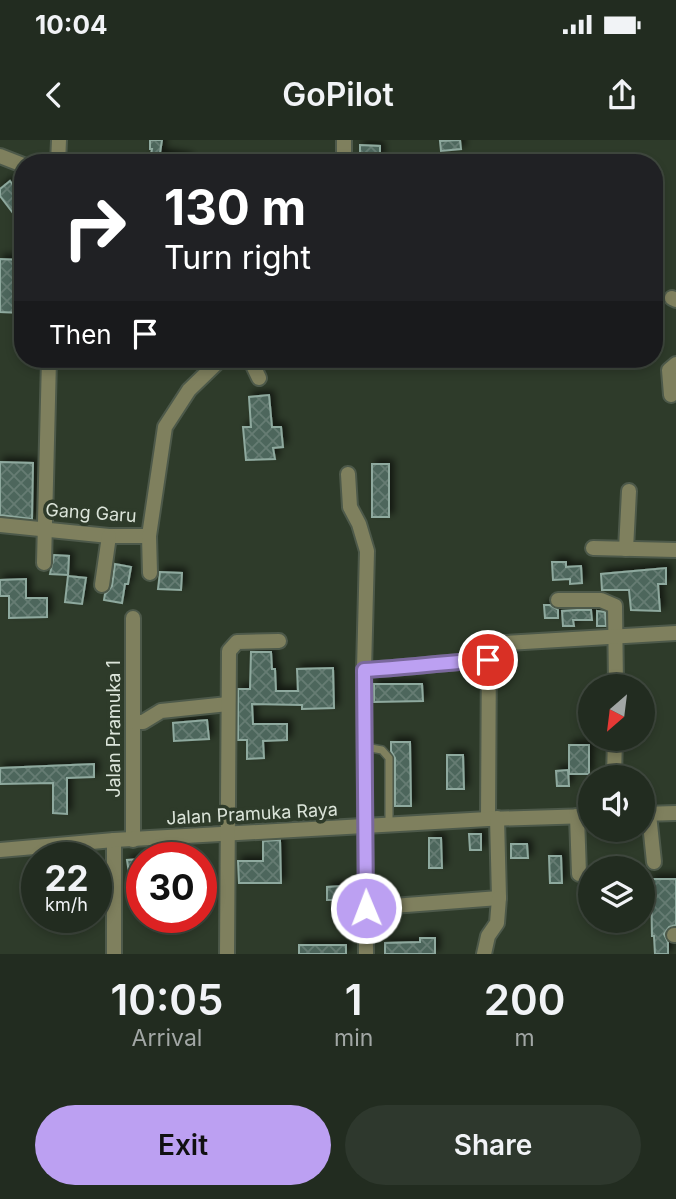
<!DOCTYPE html>
<style>
body{margin:0;font-family:Inter,sans-serif;background:#2e382d;color:#f1f3f6;height:100vh;display:flex;flex-direction:column;font-size:26px;white-space:nowrap}
*{box-sizing:border-box;margin:0}
p{font-size:23px;color:#a2a7a5}
.icon{flex:none;width:38px;height:38px;fill:none;stroke:currentColor;stroke-width:2;stroke-linecap:round;stroke-linejoin:round}
.map{position:relative;height:814px;overflow:hidden}
.details{display:flex;flex-direction:column;background:#222c20;flex:1}
.details>*{flex:none}
.top-card{position:absolute;left:14px;top:14px;width:649px;height:214px;border-radius:28px;box-shadow:0 4px 10px #0003,0 0 0 2px #3f483e;background:#202124;color:#fff;overflow:hidden}
.needle{width:46px;rotate:208deg}
.controls{position:absolute;left:578px;top:534px;display:grid;gap:14px}
.controls a{display:grid;place-items:center;width:77px;height:77px;border-radius:50%;background:#222c20;box-shadow:0 4px 10px #0003,0 0 0 2px #3f483e;font-size:35px}
.speed{position:absolute;left:21px;top:702px;display:flex;gap:14px;font-size:35px;font-weight:700;text-align:center}
.speed>*{display:grid;place-content:center;width:91px;height:91px;border-radius:50%;background:#222c20;box-shadow:0 4px 10px #0003,0 0 0 2px #3f483e;line-height:1}
.speed small{font-size:18px;font-weight:400}
.speed .limit{border:10px solid #d22;background:#fff;color:#111}
.pin{position:absolute;display:grid;place-items:center;width:60px;height:60px;color:#fff;margin:-30px;border:4px solid #fff;border-radius:50%;box-shadow:0 2px 7px #0007}
.me{position:absolute;width:77px;margin:-38px;rotate:359deg;stroke-linejoin:round;filter:drop-shadow(0 0 5px #0008)}
.turn{display:flex;align-items:center;gap:24px;height:147px;padding:0 35px;font-size:32px}
.turn .icon{width:91px;height:91px;stroke-width:2.5}
.turn b{display:block;font-size:49px;line-height:60px}
.then{display:flex;align-items:center;height:66px;padding:0 35px;background:#0003;gap:14px;font-size:26px}
.eta{display:flex;justify-content:space-evenly;align-items:center;height:119px;text-align:center}
.eta b{font-size:42px;font-weight:600;line-height:49px}
.button{display:flex;gap:14px;margin-top:auto;padding:14px 35px}
.button a{flex:1;height:80px;border-radius:42px;background:#bca0f2;color:#111;font-size:28px;font-weight:600;line-height:80px;text-align:center}
.button a+a{background:#2e382d;color:#f1f3f6}
.status{display:flex;justify-content:space-between;align-items:center;height:49px;padding:0 35px;background:#222c20;direction:ltr}
.status svg{height:19px;fill:currentColor}
header{display:flex;justify-content:space-between;align-items:center;height:91px;padding:0 35px;background:#222c20;font-size:32px;font-weight:600}
.map>svg:first-child{display:block}
</style>
<div class="status"><b>10:04</b><svg viewBox="0 0 49 12"><path d="M0 12V9h3v3zM5 12V6h3v6zM10 12V3h3v9zM15 12V0h3v12zM26 1h20v11H26zM47 4h2v5h-2z"/></svg></div>
<header><svg class="icon" aria-label="back" viewBox="0 0 24 24"><path d="M15 5l-7 7 7 7"/></svg>GoPilot<svg class="icon" aria-label="share" viewBox="0 0 24 24"><path d="M12 15V3M7 8l5-5 5 5M5 13v7h14v-7"/></svg></header>
<div class="map">
<svg width="676" height="814" viewBox="0 0 676 814">
<defs>
<pattern id="building-cross-hatch" width="8" height="8" patternUnits="userSpaceOnUse" patternTransform="scale(1.75)"><rect width="8" height="8" fill="#4d665c"/><path d="M0 0l8 8M0 8l8-8" fill="none" stroke="#667c73"/></pattern>
<filter id="shadow"><feDropShadow dx="4" dy="-4" stdDeviation="3.5" flood-color="#0009"/></filter>
</defs>
<rect width="100%" height="100%" fill="#2e3b2a"/>
<g fill="url(#building-cross-hatch)" stroke="#8ea99e" stroke-width="2" filter="url(#shadow)">
<polygon points="150,0 162,0 160,13 188,18 187,23 149,23 152,9 150,9"/>
<polygon points="460,0 461,9 441,11 440,1"/>
<polygon points="360,5 380,6 380,20 360,19"/>
<polygon points="10,41 23,58 23,73 13,73 0,56 0,49"/>
<polygon points="0,119 22,120 22,173 0,172"/>
<polygon points="269,255 272,287 281,287 283,307 273,308 275,319 246,320 243,287 251,287 249,257"/>
<polygon points="0,322 33,323 32,379 0,375"/>
<rect x="372" y="324" width="17" height="53"/>
<polygon points="54,415 69,416 68,435 50,434"/>
<polygon points="552,422 566,422 566,427 581,426 582,443 570,444 570,439 553,440"/>
<polygon points="115,424 131,427 128,444 125,444 122,463 104,460 105,454 112,446"/>
<polygon points="666,428 666,444 658,444 660,471 631,470 629,450 602,450 601,434"/>
<polygon points="160,432 182,433 181,450 158,449"/>
<polygon points="68,436 86,438 82,464 65,462"/>
<polygon points="26,439 26,458 47,458 47,477 9,478 9,456 0,456 0,440"/>
<polygon points="544,465 550,465 558,470 558,478 545,478"/>
<polygon points="577,470 591,470 592,480 573,480 574,486 563,486 562,471"/>
<polygon points="597,471 605,472 606,486 597,486"/>
<polygon points="251,512 271,512 272,529 275,529 276,551 298,551 297,529 333,528 334,568 302,569 302,565 252,564 253,584 287,584 287,600 263,601 264,618 247,619 247,600 238,600 238,549 250,549"/>
<polygon points="374,544 422,544 423,561 374,562"/>
<polygon points="207,580 209,599 174,601 173,583"/>
<polygon points="391,602 410,602 411,666 395,666 395,618 391,611"/>
<rect x="569" y="605" width="20" height="29"/>
<polygon points="447,615 463,615 464,649 447,649"/>
<polygon points="94,624 94,637 67,638 67,674 53,673 53,643 0,644 0,628"/>
<polygon points="568,630 569,646 557,646 556,631"/>
<polygon points="469,694 481,694 481,710 470,710"/>
<polygon points="429,698 441,698 442,728 429,728"/>
<polygon points="280,700 281,743 239,743 238,721 263,721 263,701"/>
<polygon points="511,704 527,704 528,718 511,718"/>
<polygon points="549,716 561,716 562,743 550,743"/>
<polygon points="142,719 142,732 129,733 127,720"/>
<polygon points="651,739 676,739 676,785 669,787 664,794 668,802 668,814 655,814 654,796 652,796"/>
<polygon points="341,746 341,760 327,760 327,747"/>
<polygon points="420,798 435,798 435,814 385,814 385,803 420,802"/>
<rect x="299" y="805" width="47" height="9"/>
</g>
<g fill="none" stroke-linecap="round" stroke-linejoin="round">
<defs>
<polyline id="service" points="365,607 382,610 389,618 389,685"/>
<g id="minor">
<polyline points="344,0 344,23"/>
<polyline points="0,16 23,25"/>
<polyline points="58,23 59,0"/>
<polyline points="672,158 676,160"/>
<polyline points="250,219 259,238"/>
<polyline points="671,255 669,230 676,224"/>
<polyline points="348,334 350,367 359,384 367,411 364,530 366,814"/>
<polyline points="0,385 109,396 149,396 165,287 189,250 221,219"/>
<polyline points="149,396 150,433"/>
<polyline points="593,408 676,410"/>
<polyline points="626,409 629,351"/>
<polyline points="44,423 49,219"/>
<polyline points="102,445 109,396"/>
<polyline points="558,460 601,460 615,466 616,546"/>
<polyline points="133,478 133,700"/>
<path d="M 364,530 C 406,528 446,522 488,520"/>
<polyline points="133,582 143,582 161,571 228,564"/>
<polyline points="614,637 615,598"/>
<polyline points="642,674 676,673"/>
<polyline points="649,674 654,722"/>
<polyline points="577,676 579,734"/>
<polyline points="488,679 489,504 676,493"/>
<polyline points="114,700 114,814"/>
<polyline points="0,710 114,700 488,679 590,676"/>
<polyline points="366,768 499,758 497,678"/>
<polyline points="674,795 676,795"/>
<polyline points="227,814 229,511 237,502 279,501"/>
<polyline points="484,814 488,796 497,783 499,758"/>
</g>
</defs>
<use href="#service" stroke="#4d594a" stroke-width="10"/>
<use href="#minor" stroke="#4d594a" stroke-width="18"/>
<use href="#service" stroke="#7f805e" stroke-width="7"/>
<use href="#minor" stroke="#7f805e" stroke-width="14"/>
</g>
<g fill="none" stroke-linecap="round" stroke-linejoin="round">
<defs>
<path id="route" d="M 366,768 L 364,530 C 406,528 446,522 488,520"/>
</defs>
<use href="#route" stroke="#7a689d" stroke-width="18"/>
<use href="#route" stroke="#bca0f2" stroke-width="12"/>
</g>
<g text-anchor="middle" stroke-width="7" stroke-linejoin="round" paint-order="stroke">
<g font-size="18" fill="#dbe4d9" stroke="#2e3b2a">
<text transform="translate(91 373) rotate(4)" y="6">Gang Garu</text>
<text transform="translate(114 589) rotate(-90)" y="6">Jalan Pramuka 1</text>
<text transform="translate(252 674) rotate(-3)" y="6">Jalan Pramuka Raya</text>
</g>
</g>
</svg>
<div class="controls">
<a><svg class="needle" viewBox="-14 -14 28 28"><path d="M0-13l5 13h-10z" fill="#e53935"/><path d="M0 13l5-13h-10z" fill="#a2a7a5"/></svg></a>
<a><svg class="icon" aria-label="sound" viewBox="0 0 24 24"><path d="M4 9h4l5-4v14l-5-4H4zM17 9q2 3 0 6"/></svg></a>
<a><svg class="icon" aria-label="layers" viewBox="0 0 24 24"><path d="M12 4l9 5-9 5-9-5zM3 14l9 5 9-5"/></svg></a>
</div>
<div class="speed"><div>22<small>km/h</small></div><div class="limit">30</div></div>
<div class="pin" style="left:488px;top:520px;background:#d93025"><svg class="icon" aria-label="arrive" viewBox="0 0 24 24"><path d="M6 21V4h12l-3 4 3 4H6"/></svg></div>
<svg class="me" style="left:366px;top:768px" viewBox="-20 -20 40 40"><circle r="17" fill="#bca0f2" stroke="#fff" stroke-width="3"/><path d="M0-11L8 9 0 5-8 9z" fill="#fff"/></svg>
<div class="top-card">
<div class="turn"><svg class="icon" aria-label="right" viewBox="0 0 24 24"><path d="M7 20v-9h11M14 6l5 5-5 5"/></svg><div><b>130 m</b>Turn right</div></div>
<div class="then">Then<svg class="icon" aria-label="arrive" viewBox="0 0 24 24"><path d="M6 21V4h12l-3 4 3 4H6"/></svg></div>
</div>
</div>
<section class="details">
<div class="eta">
<div><b>10:05</b><p>Arrival</p></div>
<div><b>1</b><p>min</p></div>
<div><b>200</b><p>m</p></div>
</div>
<div class="button"><a>Exit</a><a>Share</a></div>
</section>
